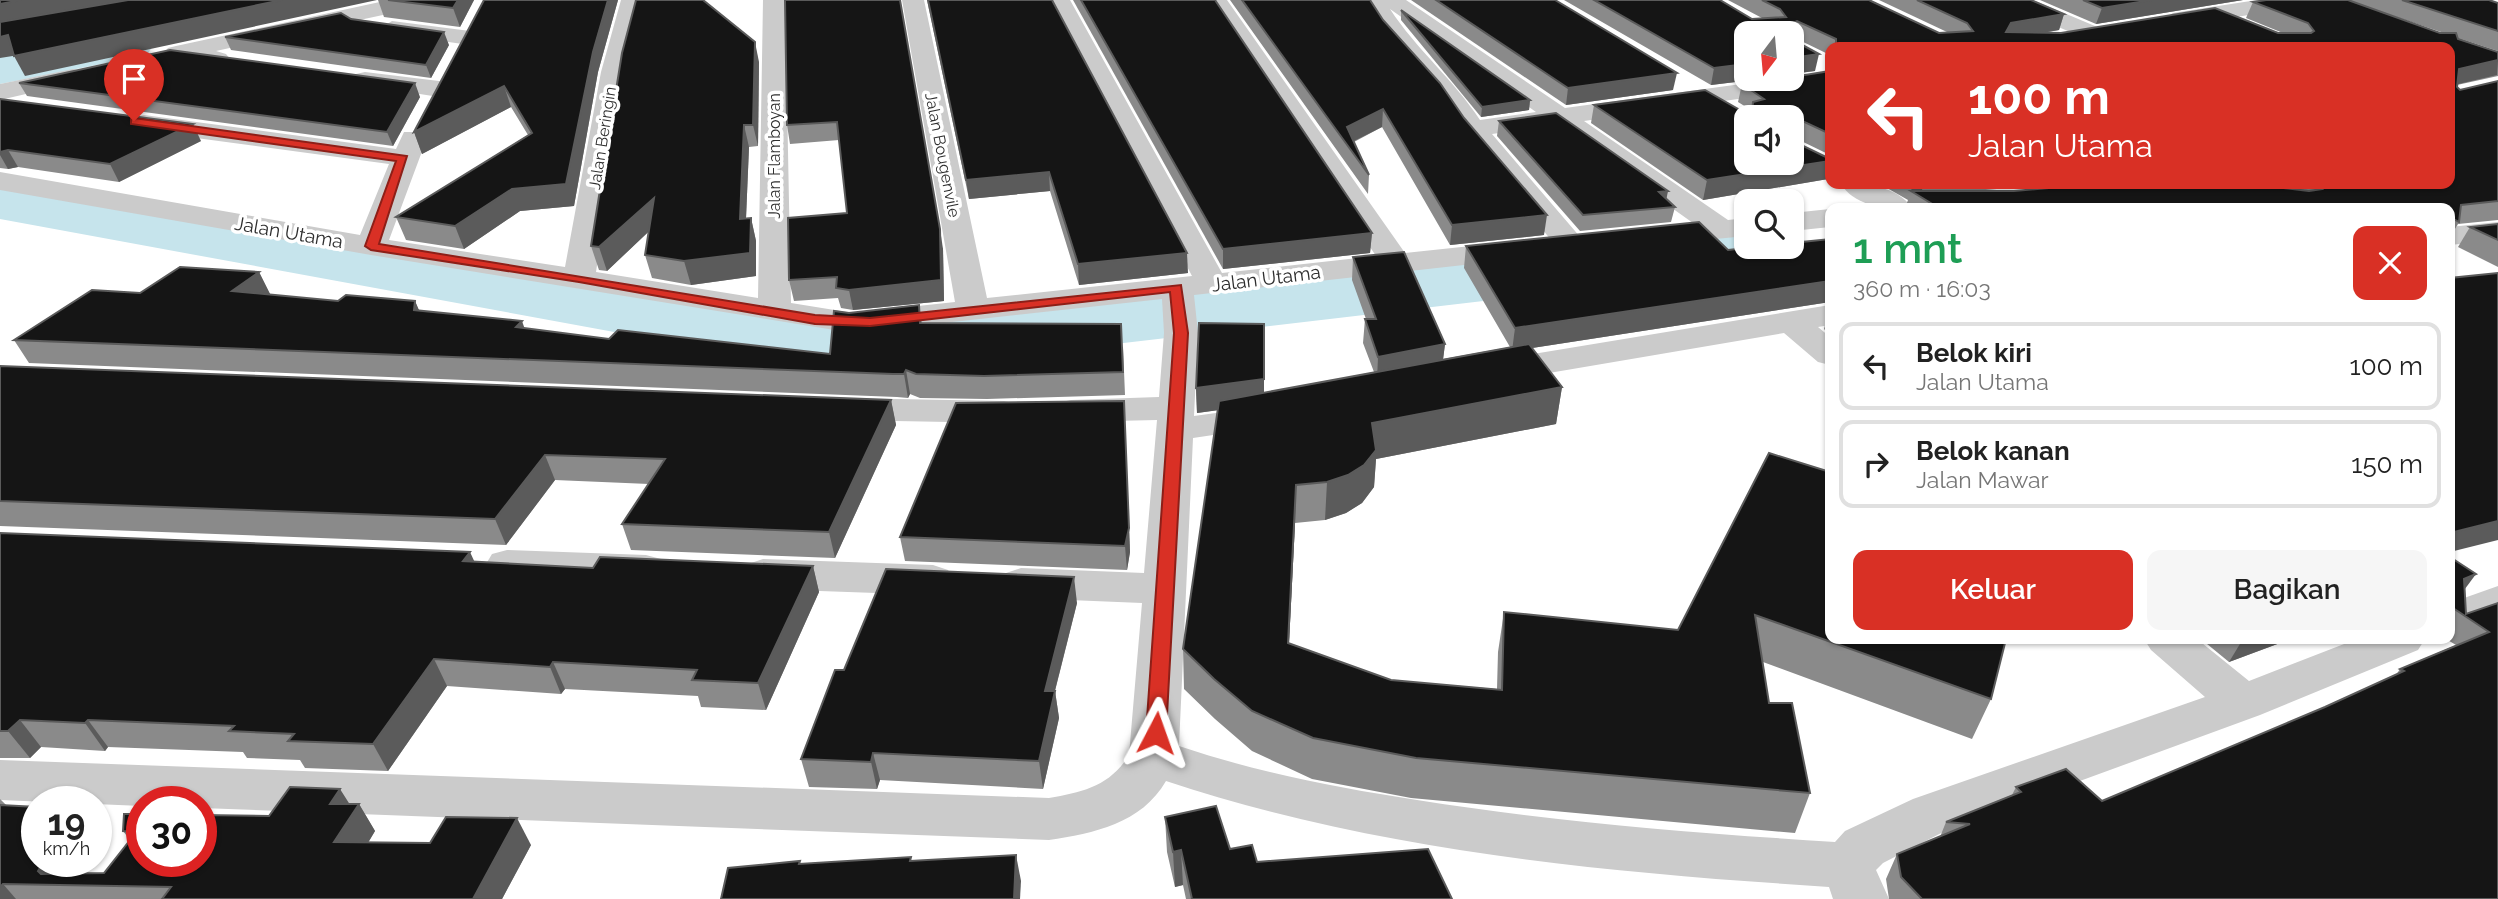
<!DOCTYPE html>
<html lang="id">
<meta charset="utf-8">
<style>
body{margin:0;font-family:Raleway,sans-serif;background:#f6f6f6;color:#222;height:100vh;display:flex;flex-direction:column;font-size:26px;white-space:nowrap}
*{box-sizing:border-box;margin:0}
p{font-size:23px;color:#767676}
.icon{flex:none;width:38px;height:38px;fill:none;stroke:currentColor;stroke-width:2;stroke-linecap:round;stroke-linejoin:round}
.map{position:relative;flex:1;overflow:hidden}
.sheet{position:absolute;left:1825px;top:203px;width:630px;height:441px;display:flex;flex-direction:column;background:#fff;border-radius:14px;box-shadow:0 2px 5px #0004}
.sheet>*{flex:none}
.guide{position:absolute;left:1825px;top:42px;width:630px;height:147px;border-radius:14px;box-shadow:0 2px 5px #0004;background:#d93025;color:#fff;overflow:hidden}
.needle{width:46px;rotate:196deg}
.fabs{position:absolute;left:1734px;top:21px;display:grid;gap:14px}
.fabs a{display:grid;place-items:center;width:70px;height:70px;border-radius:14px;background:#fff;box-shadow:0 2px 5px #0004;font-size:35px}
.speed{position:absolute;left:21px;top:786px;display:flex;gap:14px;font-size:35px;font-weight:700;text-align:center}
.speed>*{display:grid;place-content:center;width:91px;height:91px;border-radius:50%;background:#fff;box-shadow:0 2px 5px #0004;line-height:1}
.speed small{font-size:18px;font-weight:400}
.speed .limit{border:10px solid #d22;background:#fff;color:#111}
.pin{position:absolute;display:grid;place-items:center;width:60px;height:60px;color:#fff;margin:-72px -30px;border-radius:50% 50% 50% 0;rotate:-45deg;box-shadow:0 0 7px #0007}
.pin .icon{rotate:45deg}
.me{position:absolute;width:77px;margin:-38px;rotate:4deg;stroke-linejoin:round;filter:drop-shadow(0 0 5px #0008)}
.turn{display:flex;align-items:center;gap:24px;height:147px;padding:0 28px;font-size:32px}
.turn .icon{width:91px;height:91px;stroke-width:2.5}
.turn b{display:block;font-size:49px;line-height:60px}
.round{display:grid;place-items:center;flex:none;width:74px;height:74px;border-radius:14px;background:#f6f6f6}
.head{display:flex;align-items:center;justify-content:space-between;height:119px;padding:0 28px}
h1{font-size:42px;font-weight:600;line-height:52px;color:#1e9e55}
.primary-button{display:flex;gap:14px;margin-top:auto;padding:14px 28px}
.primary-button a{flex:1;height:80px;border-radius:14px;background:#d93025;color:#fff;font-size:28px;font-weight:600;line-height:80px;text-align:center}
.primary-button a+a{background:#f6f6f6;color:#222}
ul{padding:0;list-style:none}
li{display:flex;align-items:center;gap:21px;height:88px;margin:0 14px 10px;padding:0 14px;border:4px solid #e0e0e0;border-radius:14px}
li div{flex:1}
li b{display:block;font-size:26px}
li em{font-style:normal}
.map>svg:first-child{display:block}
</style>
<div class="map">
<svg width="2498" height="899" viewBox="0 0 2498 899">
<rect width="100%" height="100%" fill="#fff"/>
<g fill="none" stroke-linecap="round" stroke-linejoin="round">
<g fill="#c6e4ec" fill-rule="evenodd">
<polygon points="129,29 147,33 154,44 147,55 0,84 0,52"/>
<polygon points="0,181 848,331 1746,230 1746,247 1792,247 1792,231 1799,233 1809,247 1799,261 1776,267 848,375 0,219"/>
<polygon points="2159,184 2355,184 2346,197 2273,208 2079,208 2089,195"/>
</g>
<g fill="#cbcbcb" fill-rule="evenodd">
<path d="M 389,0 L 431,0 L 420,7 L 216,51 L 226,54 L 230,59 L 226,64 C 209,68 185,62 168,58 L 164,53 L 168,48 L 176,46 Z"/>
<path d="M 621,0 L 643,0 L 625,72 L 596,272 L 758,298 L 763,0 L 785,0 L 791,303 L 853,313 L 955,302 L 902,0 L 924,0 L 987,298 L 1192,276 L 1048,0 L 1070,0 L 1222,273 L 1376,256 L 1205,0 L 1227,0 L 1405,253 L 1518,241 L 1529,243 L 1534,250 L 1529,257 L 1518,259 L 1194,295 L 1198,333 L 1194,416 L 1267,406 L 1280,409 L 1286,417 L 1280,425 L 1193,438 L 1179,746 C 1256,772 1337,788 1417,800 C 1556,822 1695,833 1835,842 L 1845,831 L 1913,799 L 2205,697 L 2151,650 L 2144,639 L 2197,639 L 2249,681 L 2357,639 L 2425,639 L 2418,650 L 2260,715 L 1949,829 L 1883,863 L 1876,870 L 1889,899 L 1833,899 L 1829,887 C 1605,872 1379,852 1166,781 C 1141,824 1094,833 1049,840 L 201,808 L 201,802 L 142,802 L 142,806 L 0,800 L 0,760 L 1049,798 C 1083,792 1110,786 1129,755 L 1142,603 L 1021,598 L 1006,593 L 999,583 L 1006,573 L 1021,568 L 1144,573 L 1157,420 L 1071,422 L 1058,419 L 1052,411 L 1058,403 L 1071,400 L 1159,397 L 1164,333 L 1162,299 L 853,333 L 371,255 L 0,190 L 0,172 L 360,235 L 389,164 L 144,131 L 135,129 L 131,123 L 135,117 L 144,115 L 396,149 L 404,132 L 424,132 L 427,138 L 389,240 L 565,267 L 601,72 Z"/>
<path d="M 1368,0 L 1406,0 L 1565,108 L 1830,72 L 1830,86 L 1584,121 L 1728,220 L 1746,218 L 1746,236 L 1655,245 L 1644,242 L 1640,236 L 1644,230 L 1693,223 L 1555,125 L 1492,134 L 1587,245 L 1583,252 L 1572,254 L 1561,252 L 1464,135 L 1441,99 L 1384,35 L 1365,4 ZM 1390,9 L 1536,112 L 1480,120 C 1454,80 1416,49 1390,9 Z"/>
<polygon points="2003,0 2033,0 2133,42 2137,47 2106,47 2006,5"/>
<polygon points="2257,0 2310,0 2299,7 2173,27 2162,20 2173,13"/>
<polygon points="392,21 470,31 478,33 482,38 478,43 470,45 384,33 381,28"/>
<polygon points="73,69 82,71 85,76 82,81 0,100 0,84"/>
<polygon points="365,72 439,81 448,84 452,89 448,94 439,97 356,84 353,79 356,74"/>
<path d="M 1841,184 C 1866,184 1896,185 1912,208 C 1887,209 1855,207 1841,184 Z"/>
<path d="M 2031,184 L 2065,184 L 2079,195 L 2074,201 C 2058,205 2040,198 2031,184 Z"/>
<polygon points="1830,209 1830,227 1792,231 1792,213"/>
<polygon points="2498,222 2498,240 2450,245 2450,227"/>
<polygon points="1830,305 1830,325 1818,327 1830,337 1830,365 1818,362 1784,333 1491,383 1478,380 1473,372 1478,364 1491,361"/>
<polygon points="841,398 1004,401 1017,404 1023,412 1017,420 1004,423 841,420 828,417 823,409 828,401"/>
<polygon points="507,550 646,555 661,559 667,569 661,579 646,583 507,578 492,574 486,564 492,554"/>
<polygon points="763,559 933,565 948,570 955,580 948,590 933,595 763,589 748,584 741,574 748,564"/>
<polygon points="2498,586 2498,618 2450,636 2450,603"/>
</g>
</g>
<g fill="#8a8a8a" fill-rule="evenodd">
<polygon points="378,0 474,0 460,27 384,17"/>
<polygon points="484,0 618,0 598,72 574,206 520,211 464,249 406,240 396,217 528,135 511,107 422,154 414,132"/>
<polygon points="785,0 943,249 944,301 853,310 841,308 838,298 794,301 789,280 847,213 839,140 790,144 787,125"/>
<polygon points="927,0 1052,0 1188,273 1079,285 1050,191 969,199"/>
<polygon points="1073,0 1215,0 1372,233 1370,253 1223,269"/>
<polygon points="1230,0 1370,0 1383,20 1464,118 1544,235 1450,245 1382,127 1354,142 1369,175 1368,194"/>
<polygon points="1411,0 1555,0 1673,90 1566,105"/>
<path d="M 1564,0 L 1720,0 L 1752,19 L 1762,18 L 1728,0 L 1869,0 L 1939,33 L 1947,32 L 1879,0 L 2031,0 L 2064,14 L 2059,30 L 2043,33 L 2283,33 L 2246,18 L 2253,2 L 2266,0 L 2489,0 L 2498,3 L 2498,51 L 2458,38 L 2498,52 L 2498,76 L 2457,85 L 2457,87 L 2460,90 L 2498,81 L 2498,220 L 2458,224 L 2450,237 L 2450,208 L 1905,208 L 1908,200 L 1880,184 L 2053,184 L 1974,191 L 2266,186 L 2287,188 L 2265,184 L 2450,184 L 2450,47 L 1830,47 L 1830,55 L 1795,38 L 1795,41 L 1815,71 L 1746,79 L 1760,79 L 1711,85 ZM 2364,6 L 2444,33 L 2440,33 Z"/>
<polygon points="2040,0 2243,0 2096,24"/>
<polygon points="1401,10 1530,100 1529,110 1481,117 1401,20"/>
<polygon points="351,19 449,45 431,78 231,50 225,37"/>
<polygon points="759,62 758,146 749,147 746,218 751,218 756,241 756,276 691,285 652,278 645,255 649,231 607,271 599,270 591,246"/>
<polygon points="1830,71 1830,155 1795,138 1795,142 1828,179 1703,200 1591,123 1594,105 1740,110 1750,112 1751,110 1738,102 1742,84"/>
<polygon points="19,83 420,97 393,146 27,96"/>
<polygon points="0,99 201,141 119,182 18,167 8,169 0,168"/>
<polygon points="1499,121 1667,199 1675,207 1671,222 1580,231 1497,136"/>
<polygon points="2498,224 2498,267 2458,247 2470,227"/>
<polygon points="1830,239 1830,303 1830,302 1532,348 1562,387 1556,424 1376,459 1374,487 1362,503 1346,513 1325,520 1295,523 1289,644 1391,680 1497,689 1498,652 1504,612 1678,630 1769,453 1991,699 1972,739 1763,662 1769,703 1810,793 1795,833 1411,798 1312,779 1252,751 1215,719 1184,689 1183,649 1218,410 1197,413 1196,388 1264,324 1264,393 1374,372 1363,343 1365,319 1366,319 1352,280 1353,257 1445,344 1443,359 1510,347 1464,268 1466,246 1728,250"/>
<polygon points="259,272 270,294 269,295 338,301 415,301 419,311 525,328 609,339 830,354 849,313 919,305 922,323 1123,347 1125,395 987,399 920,398 910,394 908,398 897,397 29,363 14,340 140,293"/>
<polygon points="1830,307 1830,335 1824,329"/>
<polygon points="0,366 891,400 896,425 835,558 631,550 622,524 649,484 555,480 506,545 0,526"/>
<polygon points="1124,401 1130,552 1127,570 905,561 900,537"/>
<polygon points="0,533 474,562 593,568 813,566 819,592 766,710 701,707 698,696 565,689 561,694 447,686 388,771 305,768 300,760 247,758 243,752 108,747 105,751 41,747 30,758 0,758"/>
<polygon points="2465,589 2466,614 2498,603 2498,899 1889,899 1886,879 1897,854 1940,837 1946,822 2012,795 2016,787 2102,801 2325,707 2396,675 2400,669 2456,645 2446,639 2450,639 2450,606"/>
<polygon points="1077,603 1055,691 1059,718 1043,789 880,780 877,789 809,787 801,759 844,670"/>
<polygon points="2201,639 2291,639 2229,662"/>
<polygon points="0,799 76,874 104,873 130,840 123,831 269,816 349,804 359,804 375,831 368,843 531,845 502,899 0,899"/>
<polygon points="1165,817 1257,862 1452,899 1186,899 1183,885 1175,887 1167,852"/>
</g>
<g fill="#5b5b5b">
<polygon points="21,0 137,0 0,24 0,4"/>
<polygon points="282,0 377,0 25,76 14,56"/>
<polygon points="458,0 474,0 460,27 453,8"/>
<polygon points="608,0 618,0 598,72 574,206 520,211 464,249 455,226 512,189 593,52"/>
<polygon points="2152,0 2243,0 2096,24 2102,8"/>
<polygon points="2064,14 2059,30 2005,39 2006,32 2011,23"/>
<polygon points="444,32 449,45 431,78 426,65"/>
<polygon points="8,35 19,55 0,58 0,37"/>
<polygon points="755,42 759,62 758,146 753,125"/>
<polygon points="1819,54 1815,71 1792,74 1792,58"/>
<polygon points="2498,60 2497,75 2450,86 2459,69"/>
<polygon points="1746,64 1746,79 1760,79 1711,85 1714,68"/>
<polygon points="1677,73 1673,90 1566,105 1568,88"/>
<polygon points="415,83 420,97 393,146 387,132"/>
<polygon points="504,86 511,107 422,154 414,132"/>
<polygon points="1530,100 1529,110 1481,117 1482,107"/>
<polygon points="1383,109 1382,127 1346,145 1347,127"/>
<polygon points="193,124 201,141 119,182 110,164"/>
<polygon points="744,125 749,147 745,242 740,219"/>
<polygon points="8,150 18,167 8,169 0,155 0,152"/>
<polygon points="1830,161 1830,170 1828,179 1703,200 1707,180"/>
<polygon points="1049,172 1050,191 969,199 966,180"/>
<polygon points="1913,184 1924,184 1920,196 1911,191"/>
<polygon points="1668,191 1665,206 1659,192"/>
<polygon points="654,198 661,220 607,271 599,247"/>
<polygon points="1547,215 1544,235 1450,245 1452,225"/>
<polygon points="751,218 756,241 756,276 691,285 684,261"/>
<polygon points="940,229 943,249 944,301 853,310 849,290"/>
<polygon points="1372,233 1370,253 1223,269 1223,249"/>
<polygon points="1187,253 1188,273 1079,285 1078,264"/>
<polygon points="259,272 270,294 243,314 232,291"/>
<polygon points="1830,281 1830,302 1512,351 1515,328"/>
<polygon points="415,301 425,324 414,310"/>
<polygon points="522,321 530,344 516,327"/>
<polygon points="1445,344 1442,368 1377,381 1378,357"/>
<polygon points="906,370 910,394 908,398 904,374"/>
<polygon points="1264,379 1264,404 1197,413 1196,388"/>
<polygon points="1562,387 1556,424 1376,459 1374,487 1362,503 1346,513 1325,520 1327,482 1372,423"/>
<polygon points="891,400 896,425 835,558 829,532"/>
<polygon points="1124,401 1130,552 1127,570 1125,546"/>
<polygon points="545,455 555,480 506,545 495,519"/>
<polygon points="1296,485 1295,523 1287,683 1288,643"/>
<polygon points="2498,521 2498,540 2450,552 2450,533"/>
<polygon points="470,552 482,578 463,561"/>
<polygon points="813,566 819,592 766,710 758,683"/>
<polygon points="2476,574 2459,597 2464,579"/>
<polygon points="1074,577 1077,603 1048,718 1045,691"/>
<polygon points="2243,639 2291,639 2229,662"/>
<polygon points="434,659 447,686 388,771 373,744"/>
<polygon points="553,662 565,689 561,694 550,667"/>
<polygon points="1055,691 1059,718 1043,789 1039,761"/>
<polygon points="20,720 41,747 30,758 8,731"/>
<polygon points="88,720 108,747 105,751 85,723"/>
<polygon points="873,753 880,780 877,789 871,762"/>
<polygon points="340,789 354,811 359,804 375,831 352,869 334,842 330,804"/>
<polygon points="517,818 531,845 502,899 473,899"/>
<polygon points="96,835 101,841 96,852"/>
<polygon points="1181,850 1183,885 1175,887 1173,852"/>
<polygon points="1016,855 1021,881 1020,899 1014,899"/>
<polygon points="44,861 87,861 71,881 41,874 38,871"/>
<polygon points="3,884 16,899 0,899 0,887"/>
</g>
<g fill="#151515" stroke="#5b5b5b" stroke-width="2" fill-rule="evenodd">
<polygon points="0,0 21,0 0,4"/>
<polygon points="128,0 282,0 14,56 8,35 0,37 0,22"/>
<polygon points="388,0 458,0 453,8"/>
<polygon points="484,0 608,0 593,52 566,184 512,189 455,226 396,217 532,133 504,86 414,132"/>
<polygon points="636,0 703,0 755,42 753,125 744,125 740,219 751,218 750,253 684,261 645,255 654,198 599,247 591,246 622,53"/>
<polygon points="785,0 900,0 940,229 941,280 849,290 836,288 837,277 789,280 788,218 847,213 837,122 787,125"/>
<polygon points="928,0 1052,0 1187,253 1078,264 1049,172 966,180"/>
<polygon points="1081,0 1215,0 1372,233 1223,249"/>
<polygon points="1242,0 1370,0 1383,20 1440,83 1464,118 1547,215 1452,225 1383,109 1347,127 1369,175"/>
<polygon points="1436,0 1555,0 1677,73 1568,88"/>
<polygon points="1594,0 1720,0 1752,19 1786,17 1780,9 1762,0 1869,0 1939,33 1973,31 1967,23 1917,0 2031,0 2064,14 2011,23 2006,32 2061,33 2215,8 2278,33 2311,33 2314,31 2308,23 2253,2 2266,0 2348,0 2440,33 2456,33 2458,39 2498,52 2498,60 2459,69 2457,87 2460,90 2498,81 2498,201 2461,205 2459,222 2450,217 2450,208 1939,208 1911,191 2014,191 2094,184 2263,184 2266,186 2309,191 2322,189 2317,184 2450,184 2450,47 1836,47 1836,39 1797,21 1793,23 1795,41 1819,54 1792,58 1792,33 1746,33 1746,64 1714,68"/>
<polygon points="2083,0 2152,0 2102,8"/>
<polygon points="2402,0 2489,0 2498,3 2498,31"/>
<polygon points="1401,10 1530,100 1482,107"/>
<polygon points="341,13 351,19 444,32 426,65 225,37"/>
<polygon points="170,50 415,83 387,132 19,83"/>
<path d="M 1830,71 L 1830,134 L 1796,118 L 1795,142 L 1830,159 L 1830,161 L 1707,180 L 1594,105 L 1705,90 L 1740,110 L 1752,112 L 1753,102 L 1764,99 L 1742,84 L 1778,79 L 1792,79 L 1792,77 ZM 1746,117 L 1792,117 L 1792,163 L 1746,163 Z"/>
<polygon points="0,99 193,124 110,164 8,150 0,152"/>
<polygon points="1556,113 1668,191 1659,192 1675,207 1583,215 1499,121"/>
<polygon points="1699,222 1728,250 1756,247 1792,247 1792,243 1830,239 1830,281 1515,328 1466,246"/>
<polygon points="2498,224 2498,240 2470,227"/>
<polygon points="1404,252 1445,344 1378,357 1365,319 1376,319 1353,257"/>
<polygon points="180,267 259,272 232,291 338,301 346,295 415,301 414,310 522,321 516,327 609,339 618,330 830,354 834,311 849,313 919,305 920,323 1121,324 1123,372 984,376 916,374 906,370 904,374 893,374 14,340 92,290 140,293"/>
<polygon points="2498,273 2498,521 2450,533 2450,278"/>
<polygon points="1199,323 1264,324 1264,379 1196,388"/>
<polygon points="1529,344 1562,387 1372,423 1376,450 1364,465 1348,475 1327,482 1296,485 1288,643 1391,680 1502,690 1504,612 1678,630 1769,453 1830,472 1830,639 2006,639 1991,699 1755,615 1769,703 1792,703 1810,793 1416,758 1313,738 1252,711 1214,679 1183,649 1219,401"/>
<polygon points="0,366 891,400 829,532 622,524 665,459 545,455 495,519 0,501"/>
<polygon points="1124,401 1129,528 1125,546 900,537 956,403"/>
<polygon points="0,533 470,552 463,561 593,568 600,557 813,566 758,683 692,680 697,670 553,662 550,667 434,659 373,744 288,741 294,734 229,731 234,726 88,720 85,723 20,720 8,731 0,731"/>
<polygon points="2450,557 2476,574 2464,579 2466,614 2498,603 2498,899 1922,899 1901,877 1897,854 1970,824 1946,822 2021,792 2016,787 2066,769 2102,801 2325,707 2404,671 2400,669 2489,632 2450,606"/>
<polygon points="886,569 1074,577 1045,691 1055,691 1039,761 873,753 871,762 801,759 835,670 844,670"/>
<polygon points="290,787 340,789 330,804 359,804 334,842 430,843 446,817 517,818 473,899 162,899 171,887 3,884 0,887 0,805 37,807 37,861 44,861 38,871 41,874 104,873 134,835 134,832 123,831 124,814 142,814 142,861 201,861 201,815 269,816"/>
<polygon points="1216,806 1230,849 1252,845 1257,862 1428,849 1452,899 1192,899 1181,850 1173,852 1165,817"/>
<polygon points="1016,855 1014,899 721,899 728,868 800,861 799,864 911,857 910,861"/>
</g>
<polygon fill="#d93025" stroke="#8d1f18" stroke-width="2" points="134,118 407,156 379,244 815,315 870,318 1181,285 1188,333 1166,733 1163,738 1149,738 1146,733 1174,333 1170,292 870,326 815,324 579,282 371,250 365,246 396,161 131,124 131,119"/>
<g text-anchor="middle" stroke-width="7" stroke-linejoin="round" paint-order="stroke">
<g font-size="16" fill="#2e2e2e" stroke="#fff">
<text transform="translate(602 138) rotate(-81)" y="6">Jalan Beringin</text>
<text transform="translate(943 155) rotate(79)" y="6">Jalan Bougenvile</text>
<text transform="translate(774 156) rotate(-90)" y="6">Jalan Flamboyan</text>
</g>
<g font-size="19" fill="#2e2e2e" stroke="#fff">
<text transform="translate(289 232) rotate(10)" y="7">Jalan Utama</text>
<text transform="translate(1266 278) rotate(-7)" y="7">Jalan Utama</text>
</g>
</g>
</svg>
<div class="fabs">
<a><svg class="needle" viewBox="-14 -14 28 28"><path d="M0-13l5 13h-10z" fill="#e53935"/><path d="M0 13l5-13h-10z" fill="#767676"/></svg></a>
<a><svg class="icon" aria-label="sound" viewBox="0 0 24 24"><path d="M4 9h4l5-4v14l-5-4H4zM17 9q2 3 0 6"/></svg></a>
<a><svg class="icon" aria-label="search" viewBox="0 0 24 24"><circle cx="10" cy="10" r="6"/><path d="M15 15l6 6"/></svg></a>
</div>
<div class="speed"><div>19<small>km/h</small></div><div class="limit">30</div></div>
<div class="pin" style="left:134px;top:121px;background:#d93025"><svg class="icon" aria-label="arrive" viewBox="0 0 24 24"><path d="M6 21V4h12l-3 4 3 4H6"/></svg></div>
<svg class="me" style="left:1156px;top:733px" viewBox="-20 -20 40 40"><path d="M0-17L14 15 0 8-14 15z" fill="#d93025" stroke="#fff" stroke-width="4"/></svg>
<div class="guide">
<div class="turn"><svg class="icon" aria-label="left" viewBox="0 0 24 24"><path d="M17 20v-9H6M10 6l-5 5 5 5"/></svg><div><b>100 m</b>Jalan Utama</div></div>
</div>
<section class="sheet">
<div class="head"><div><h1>1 mnt</h1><p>360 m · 16:03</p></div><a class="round" style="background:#d93025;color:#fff"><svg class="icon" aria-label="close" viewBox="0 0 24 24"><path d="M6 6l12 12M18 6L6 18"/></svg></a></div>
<ul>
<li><svg class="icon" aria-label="left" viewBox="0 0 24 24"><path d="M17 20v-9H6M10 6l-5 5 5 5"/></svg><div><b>Belok kiri</b><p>Jalan Utama</p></div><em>100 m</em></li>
<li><svg class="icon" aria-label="right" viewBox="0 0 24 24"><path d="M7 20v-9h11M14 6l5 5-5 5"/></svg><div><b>Belok kanan</b><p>Jalan Mawar</p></div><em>150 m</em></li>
</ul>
<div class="primary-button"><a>Keluar</a><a>Bagikan</a></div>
</section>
</div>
